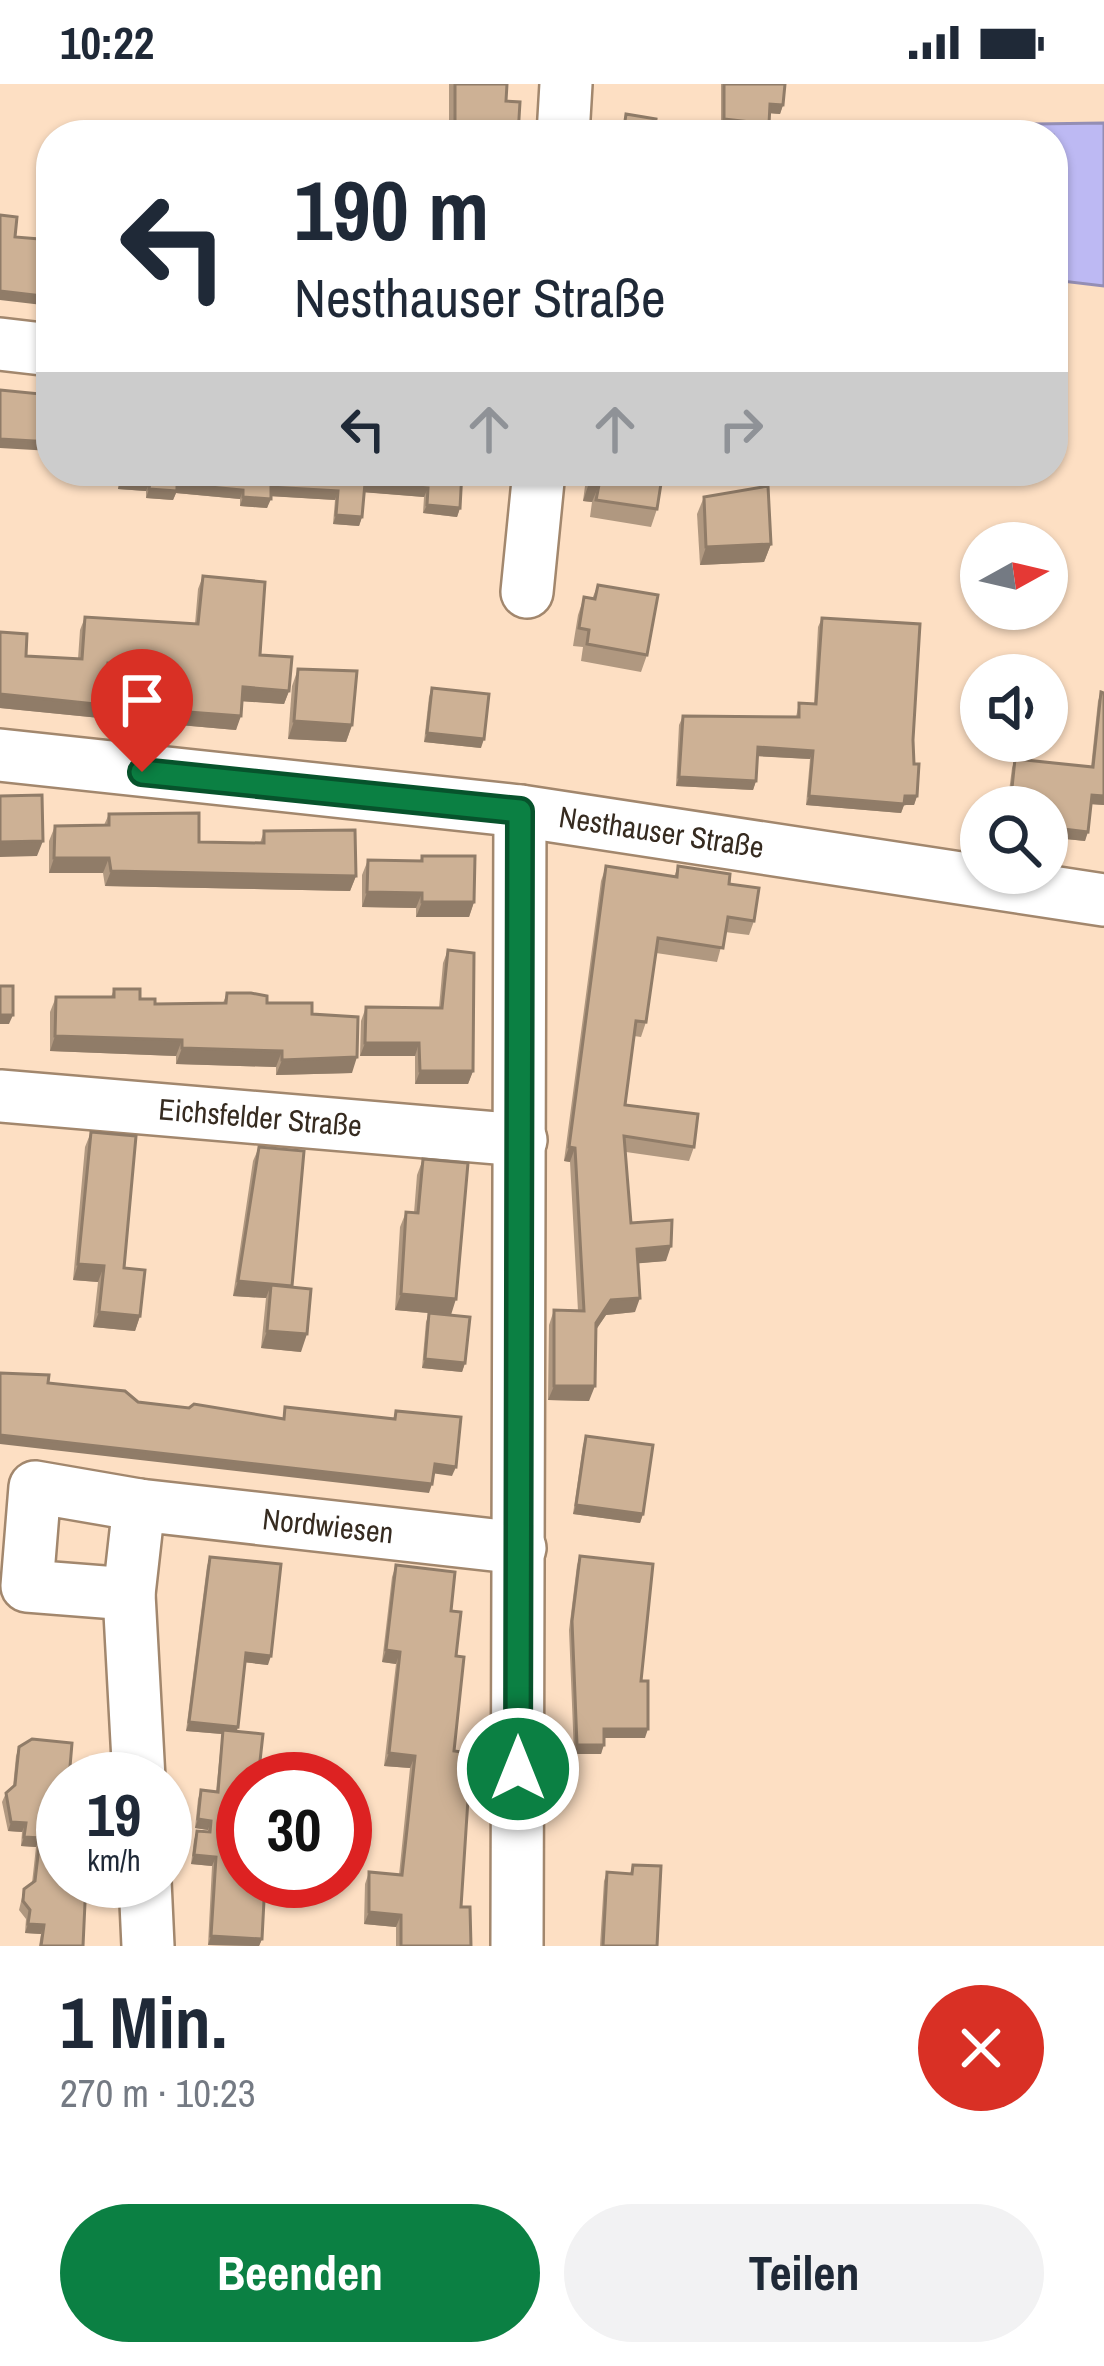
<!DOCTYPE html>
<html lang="de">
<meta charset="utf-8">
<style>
body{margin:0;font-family:"Archivo Narrow",sans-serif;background:#f2f2f3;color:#1f2937;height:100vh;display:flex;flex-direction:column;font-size:45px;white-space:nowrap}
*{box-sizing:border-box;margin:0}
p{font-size:39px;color:#747a83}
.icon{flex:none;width:66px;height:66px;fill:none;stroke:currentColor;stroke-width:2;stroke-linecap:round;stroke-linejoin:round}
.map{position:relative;height:1862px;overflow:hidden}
.drawer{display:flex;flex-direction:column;background:#fff;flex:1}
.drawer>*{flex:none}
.guide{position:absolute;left:36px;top:36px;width:1032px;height:366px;border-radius:48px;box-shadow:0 3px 9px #0004;background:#fff;color:#1f2937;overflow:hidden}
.needle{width:78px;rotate:82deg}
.buttons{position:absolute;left:960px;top:438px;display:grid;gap:24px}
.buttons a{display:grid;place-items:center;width:108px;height:108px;border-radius:50%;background:#fff;box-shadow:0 3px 9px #0004;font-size:60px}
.speed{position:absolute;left:36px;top:1668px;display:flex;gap:24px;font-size:60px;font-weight:700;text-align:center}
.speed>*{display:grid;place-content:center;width:156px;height:156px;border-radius:50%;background:#fff;box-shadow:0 3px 9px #0004;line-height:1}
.speed small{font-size:30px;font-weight:400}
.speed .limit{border:18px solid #d22;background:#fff;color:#111}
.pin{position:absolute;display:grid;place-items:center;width:102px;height:102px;color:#fff;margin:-123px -51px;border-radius:50% 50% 50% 0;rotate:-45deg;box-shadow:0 0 12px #0007}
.pin .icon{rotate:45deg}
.me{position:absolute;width:132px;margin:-66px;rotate:0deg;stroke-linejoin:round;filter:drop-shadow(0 0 9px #0008)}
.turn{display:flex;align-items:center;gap:42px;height:252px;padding:0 60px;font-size:54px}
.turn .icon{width:156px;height:156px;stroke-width:2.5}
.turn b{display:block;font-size:84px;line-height:102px}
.lanes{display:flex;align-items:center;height:114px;padding:0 60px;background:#0003;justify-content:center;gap:60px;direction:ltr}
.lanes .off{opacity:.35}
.round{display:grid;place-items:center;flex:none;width:126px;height:126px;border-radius:63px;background:#f2f2f3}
.summary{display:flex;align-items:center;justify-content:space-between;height:204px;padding:0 60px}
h1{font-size:72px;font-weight:800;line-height:90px}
.primary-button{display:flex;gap:24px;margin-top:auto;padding:24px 60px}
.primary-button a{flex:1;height:138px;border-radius:72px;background:#0b8043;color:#fff;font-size:48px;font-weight:800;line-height:138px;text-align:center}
.primary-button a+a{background:#f2f2f3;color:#1f2937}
.status{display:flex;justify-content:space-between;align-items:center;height:84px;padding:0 60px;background:#fff;direction:ltr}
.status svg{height:33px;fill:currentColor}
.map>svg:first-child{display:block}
</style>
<div class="status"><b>10:22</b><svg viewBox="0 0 49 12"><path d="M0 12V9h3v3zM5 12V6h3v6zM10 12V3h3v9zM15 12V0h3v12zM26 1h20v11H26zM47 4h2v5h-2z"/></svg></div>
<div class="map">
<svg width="1104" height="1862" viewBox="0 0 1104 1862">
<rect width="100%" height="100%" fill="#fddfc3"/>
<polygon fill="#bdb9f3" stroke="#948eb4" stroke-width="3" points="1104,39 1104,202 1053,196 1053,51 951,51 951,41"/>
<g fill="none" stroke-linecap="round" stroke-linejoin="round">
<defs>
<g id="minor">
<polyline points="563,51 566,0"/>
<polyline points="0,260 51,266"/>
<polyline points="527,508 539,387"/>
<path id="s1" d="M 0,671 L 520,727 L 1104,816"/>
<path id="s2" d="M 0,1012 L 521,1056"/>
<polyline points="129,1510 27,1502 35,1403 139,1421"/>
<path id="s3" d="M 139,1695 L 129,1510 L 139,1421 L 520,1464"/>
<polyline points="145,1797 148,1862"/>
<polyline points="517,1862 520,727"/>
</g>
</defs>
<use href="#minor" stroke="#a2876d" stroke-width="56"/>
<use href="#minor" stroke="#fff" stroke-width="51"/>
</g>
<g fill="#b09880">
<polygon points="449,0 507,0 506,17 518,51 449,51"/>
<polygon points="721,0 785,0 783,21 780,30 770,29 766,49 721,44"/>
<polygon points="59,387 462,387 460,424 457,433 423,429 424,413 364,408 362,433 359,442 333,440 335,416 271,412 267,424 240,422 240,415 176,409 173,416 146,414 146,407 118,405 119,394 58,390"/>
<polygon points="587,387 663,387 657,425 651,443 590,433 592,418 583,417"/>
<polygon points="704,413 771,460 764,478 700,481 697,430"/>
<polygon points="203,492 260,571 289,607 284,620 242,617 236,646 157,639 160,596 107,592 105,621 100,634 0,624 0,548 26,572 78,575 80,546 85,533 195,540 198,505"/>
<polygon points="598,501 647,571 641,588 581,577 583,563 573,562 578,531 584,513 592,515"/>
<polygon points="822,534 913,656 917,712 914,721 904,721 901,729 806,721 810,675 758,672 756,697 753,706 676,702 679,641 683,632 796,633 799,619 814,620 818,543"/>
<polygon points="298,585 352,641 346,658 288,655 292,602"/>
<polygon points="432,604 481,664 424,658 429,613"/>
<polygon points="1101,608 1104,609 1104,721 1091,720 1085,757 1047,753 1047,723 1007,723 1012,684 1015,675 1091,683 1098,617"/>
<polygon points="109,730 199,758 260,759 264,747 356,792 350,807 105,802 103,789 49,789 49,757 55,742 104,741"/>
<polygon points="422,772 474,818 469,833 416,833 416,824 362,823 362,791 368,776 420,777"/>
<polygon points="606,782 674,793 678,782 729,800 754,837 749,851 725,848 717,878 656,869 646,938 641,953 634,952 625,1021 694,1063 689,1077 626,1068 631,1139 666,1177 638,1179 635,1228 606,1231 596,1246 589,1317 548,1316 549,1241 554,1226 578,1227 570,1078 564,1077 601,797"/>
<polygon points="448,866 473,987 468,1000 415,1000 415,972 360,972 361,937 366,923 439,924 443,879"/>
<polygon points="114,905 155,920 223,919 227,909 312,930 352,989 276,991 276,983 176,980 176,972 50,967 50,928 56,913 111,913"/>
<polygon points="91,1048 124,1184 140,1232 135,1247 93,1243 98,1198 73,1196 85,1063"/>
<polygon points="259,1063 291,1203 301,1268 261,1264 266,1214 233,1212 253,1077"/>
<polygon points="423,1075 451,1231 395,1226 400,1143 406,1128 414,1129 417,1091"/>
<polygon points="429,1229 465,1279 462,1288 422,1284 426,1238"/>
<polygon points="586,1352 643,1430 640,1439 573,1430 583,1361"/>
<polygon points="580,1472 641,1597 645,1654 604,1654 601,1670 574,1670 569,1546 577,1481"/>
<polygon points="210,1473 268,1581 245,1578 237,1647 262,1855 259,1862 208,1861 212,1782 191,1780 194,1756 197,1747 208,1748 208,1746 195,1744 198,1715 201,1706 216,1707 222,1650 186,1647 207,1482"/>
<polygon points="396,1481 451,1527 456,1572 454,1667 461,1823 471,1862 396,1862 396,1843 364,1840 365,1800 369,1788 399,1791 410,1684 384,1682 396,1580 382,1578 392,1493"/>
<polygon points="19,1663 63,1797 83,1862 39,1862 41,1850 25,1849 26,1835 19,1826 24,1805 32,1799 36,1763 21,1762 22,1748 8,1747 2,1718 6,1709 13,1703 16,1672"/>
<polygon points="633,1781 657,1862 600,1862 604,1797 607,1788 630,1790"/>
</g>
<g fill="#907c68">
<polygon points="770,20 783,21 780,30 767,29"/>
<polygon points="724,35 769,40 766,49 721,44"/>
<polygon points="0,207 51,213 51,222 0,216"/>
<polygon points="0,355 51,358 51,367 0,364"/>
<polygon points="60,387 121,387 119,394 58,390"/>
<polygon points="121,396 150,398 146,407 118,405"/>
<polygon points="365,399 428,404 424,413 361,408"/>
<polygon points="589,399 599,401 592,418 583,417"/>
<polygon points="177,400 243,406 240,415 176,409 173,416 146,414 149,405"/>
<polygon points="271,403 338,407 335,416 268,412"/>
<polygon points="243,413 271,415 267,424 240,422"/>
<polygon points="427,421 460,424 457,433 423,429"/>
<polygon points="336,431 362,433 359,442 333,440"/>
<polygon points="771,460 764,478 700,481 706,463"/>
<polygon points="108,579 165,583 160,596 103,592"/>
<polygon points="243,603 289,607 284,620 238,617"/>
<polygon points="0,610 105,621 100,634 0,624"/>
<polygon points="162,626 241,632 236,646 157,639"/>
<polygon points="294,637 352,641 346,658 288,655"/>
<polygon points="427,649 484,655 481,664 424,658"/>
<polygon points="758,663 813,667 810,675 755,672"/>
<polygon points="679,693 756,697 753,706 676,702"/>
<polygon points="1092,711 1104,712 1104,721 1089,720"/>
<polygon points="809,712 917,712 914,721 904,721 901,729 806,721"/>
<polygon points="1047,743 1088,748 1085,757 1047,753"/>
<polygon points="43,757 37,772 0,773 0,758"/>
<polygon points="54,774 109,774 103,789 49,789"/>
<polygon points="111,787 356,792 350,807 105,802"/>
<polygon points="367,808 422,809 416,824 362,823"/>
<polygon points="422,818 474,818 469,833 416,833"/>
<polygon points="0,931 13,931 9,940 0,940"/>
<polygon points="55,952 182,956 176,972 50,967"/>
<polygon points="365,959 419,959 415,972 360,972"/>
<polygon points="182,964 282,967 276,983 176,980"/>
<polygon points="357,973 352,989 276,991 282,976"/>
<polygon points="420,987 473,987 468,1000 415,1000"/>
<polygon points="569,1063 575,1064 570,1078 564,1077"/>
<polygon points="671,1162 666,1177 631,1180 637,1165"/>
<polygon points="78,1180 104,1182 98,1198 73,1196"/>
<polygon points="238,1197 292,1202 271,1201 266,1214 233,1212"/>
<polygon points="401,1210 456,1215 451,1231 395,1226"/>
<polygon points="640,1214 635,1228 606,1231 590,1254 596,1239 611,1216"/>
<polygon points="99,1228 140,1232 135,1247 93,1243"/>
<polygon points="267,1247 307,1250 301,1268 261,1264"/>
<polygon points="425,1275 465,1279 462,1288 422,1284"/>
<polygon points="554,1302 595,1302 589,1317 548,1316"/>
<polygon points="0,1351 432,1400 429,1409 0,1360"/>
<polygon points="435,1380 456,1383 452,1392 431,1389"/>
<polygon points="576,1421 643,1430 640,1439 573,1430"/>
<polygon points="386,1566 400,1568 396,1580 382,1578"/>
<polygon points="246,1569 271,1572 268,1581 242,1578"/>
<polygon points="189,1638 238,1643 235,1652 223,1646 222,1650 186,1647"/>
<polygon points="604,1645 648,1645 645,1654 600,1654"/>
<polygon points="577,1661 604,1661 601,1670 574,1670"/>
<polygon points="389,1669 415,1672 410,1684 384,1682"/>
<polygon points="198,1735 211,1737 208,1746 195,1744"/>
<polygon points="11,1738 26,1739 22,1748 8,1747"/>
<polygon points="24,1753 40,1754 36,1763 21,1762"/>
<polygon points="194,1771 216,1773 212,1782 191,1780"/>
<polygon points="369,1828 401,1831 396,1843 364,1840"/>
<polygon points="28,1840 44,1841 41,1850 25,1849"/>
<polygon points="211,1852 262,1855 259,1862 208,1861"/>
</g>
<g fill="#cdb195" stroke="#907c68" stroke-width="3">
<polygon points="455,0 507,0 506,17 520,18 518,51 455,51"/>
<polygon points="724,0 785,0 783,21 770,20 769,40 724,35"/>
<polygon points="626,30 656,35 654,51 623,51"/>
<polygon points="0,131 17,133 15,153 51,156 51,213 0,207"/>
<polygon points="0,306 51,311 51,358 0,355"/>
<polygon points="122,387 462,387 460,424 427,421 428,404 365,399 362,433 336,431 338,407 271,403 271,415 243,413 243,406 177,400 177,407 149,405 150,398 121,396"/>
<polygon points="591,387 663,387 657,425 596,416 599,401 589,399"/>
<polygon points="768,402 771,460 706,463 704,413"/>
<polygon points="203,492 265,498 260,571 292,573 289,607 243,603 241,632 162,626 165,583 108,579 105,621 0,610 0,548 27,550 26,572 82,575 85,533 198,540"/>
<polygon points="598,501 658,511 647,571 587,560 589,546 579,544 584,513 595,515"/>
<polygon points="822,534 920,540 913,656 914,680 919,680 917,712 905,712 904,720 809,712 813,667 758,663 756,697 679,693 683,632 799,633 799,619 816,620"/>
<polygon points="298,585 357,587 352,641 294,637"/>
<polygon points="432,604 489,610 484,655 427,649"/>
<polygon points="1101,608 1104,609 1104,712 1092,711 1088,748 1047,743 1047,723 1010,723 1015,675 1093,683"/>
<polygon points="42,711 43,757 0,758 0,712"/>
<polygon points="199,729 199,758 264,759 264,747 355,746 356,792 111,787 109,774 54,774 55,742 109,741 109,730"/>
<polygon points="422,772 475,772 474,818 422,818 422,809 367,808 368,776 422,777"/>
<polygon points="606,782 677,793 678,782 730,790 729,800 759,804 754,837 728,833 723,864 658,854 646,938 636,937 625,1021 698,1030 694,1063 624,1052 631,1139 672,1136 671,1162 637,1165 640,1214 611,1216 596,1239 595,1302 554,1302 554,1226 584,1227 575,1064 569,1063"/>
<polygon points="448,866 474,869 473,987 420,987 419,959 365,959 366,923 442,924"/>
<rect x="0" y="902" width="13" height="29"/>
<polygon points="114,905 140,905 140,915 155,915 155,920 226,919 227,909 251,909 267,912 267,919 312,919 312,930 358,933 357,973 282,976 282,967 182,964 182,956 55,952 56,913 114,913"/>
<polygon points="91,1048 136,1052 124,1184 145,1186 140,1232 99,1228 104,1182 78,1180"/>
<polygon points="259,1063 304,1067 292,1202 238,1197"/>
<polygon points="423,1075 468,1079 456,1215 401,1210 406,1128 418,1129"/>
<polygon points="271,1201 311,1205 307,1250 267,1247"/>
<polygon points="429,1229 470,1233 465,1279 425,1275"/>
<polygon points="0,1289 49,1291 48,1299 125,1307 138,1318 189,1324 194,1320 284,1335 285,1323 395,1335 396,1327 461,1333 456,1383 435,1380 432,1400 0,1351"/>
<polygon points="586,1352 653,1361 643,1430 576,1421"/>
<polygon points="580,1472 653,1480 641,1597 648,1597 648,1645 604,1645 604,1661 577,1661 572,1537"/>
<polygon points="210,1473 281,1480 271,1572 246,1569 238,1643 189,1638"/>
<polygon points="396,1481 455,1488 451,1527 461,1528 456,1572 464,1573 454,1667 471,1669 461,1823 470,1823 471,1862 401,1862 401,1831 369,1828 369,1788 402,1791 415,1672 389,1669 400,1568 386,1566"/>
<polygon points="223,1646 263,1650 258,1695 243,1695 243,1797 265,1797 262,1855 211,1852 216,1773 194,1771 197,1747 210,1748 211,1737 198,1735 201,1706 218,1708"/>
<polygon points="32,1655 72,1659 70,1683 76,1683 75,1695 63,1695 63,1797 86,1797 83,1862 41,1862 44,1841 28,1840 30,1826 23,1817 24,1805 35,1797 40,1754 24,1753 26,1739 11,1738 6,1709 15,1701 19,1663"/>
<polygon points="633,1781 661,1782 657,1862 603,1862 607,1788 632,1790"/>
</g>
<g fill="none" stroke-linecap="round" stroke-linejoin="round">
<defs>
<polyline id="route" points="142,688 520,727 518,1685"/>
</defs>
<use href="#route" stroke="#07532c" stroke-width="30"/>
<use href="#route" stroke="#0b8043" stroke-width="21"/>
</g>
<g text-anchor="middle" stroke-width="9" stroke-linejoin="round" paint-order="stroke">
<g font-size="30" fill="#362b20" stroke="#fddfc3">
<text dy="10" stroke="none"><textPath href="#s1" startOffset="666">Nesthauser Straße</textPath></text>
<text dy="10" stroke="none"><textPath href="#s2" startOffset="261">Eichsfelder Straße</textPath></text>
<text dy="10" stroke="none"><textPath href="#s3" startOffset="465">Nordwiesen</textPath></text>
</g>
</g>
</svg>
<div class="buttons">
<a><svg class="needle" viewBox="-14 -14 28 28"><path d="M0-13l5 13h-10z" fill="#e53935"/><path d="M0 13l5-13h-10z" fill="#747a83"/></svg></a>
<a><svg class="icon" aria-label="sound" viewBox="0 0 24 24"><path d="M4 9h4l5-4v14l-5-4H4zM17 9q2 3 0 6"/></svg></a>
<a><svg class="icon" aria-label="search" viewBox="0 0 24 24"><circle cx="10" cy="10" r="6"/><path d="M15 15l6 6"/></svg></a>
</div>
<div class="speed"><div>19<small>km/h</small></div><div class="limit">30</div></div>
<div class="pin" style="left:142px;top:688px;background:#d93025"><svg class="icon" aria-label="arrive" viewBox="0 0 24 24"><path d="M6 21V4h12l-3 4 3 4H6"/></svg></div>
<svg class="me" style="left:518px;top:1685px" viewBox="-20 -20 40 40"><circle r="17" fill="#0b8043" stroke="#fff" stroke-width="3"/><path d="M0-11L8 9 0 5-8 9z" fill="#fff"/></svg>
<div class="guide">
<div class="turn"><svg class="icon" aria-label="left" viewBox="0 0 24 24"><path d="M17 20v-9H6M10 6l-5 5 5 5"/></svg><div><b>190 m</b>Nesthauser Straße</div></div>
<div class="lanes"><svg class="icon" aria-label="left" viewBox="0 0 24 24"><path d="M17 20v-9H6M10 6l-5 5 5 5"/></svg><svg class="icon off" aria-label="ahead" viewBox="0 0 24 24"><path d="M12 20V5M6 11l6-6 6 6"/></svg><svg class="icon off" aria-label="ahead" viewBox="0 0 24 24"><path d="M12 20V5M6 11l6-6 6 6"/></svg><svg class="icon off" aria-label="right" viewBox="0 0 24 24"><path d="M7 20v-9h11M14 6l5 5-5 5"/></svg></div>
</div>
</div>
<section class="drawer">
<div class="summary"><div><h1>1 Min.</h1><p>270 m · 10:23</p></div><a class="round" style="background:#d93025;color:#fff"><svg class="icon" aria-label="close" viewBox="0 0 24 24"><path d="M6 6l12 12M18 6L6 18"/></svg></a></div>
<div class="primary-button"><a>Beenden</a><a>Teilen</a></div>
</section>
